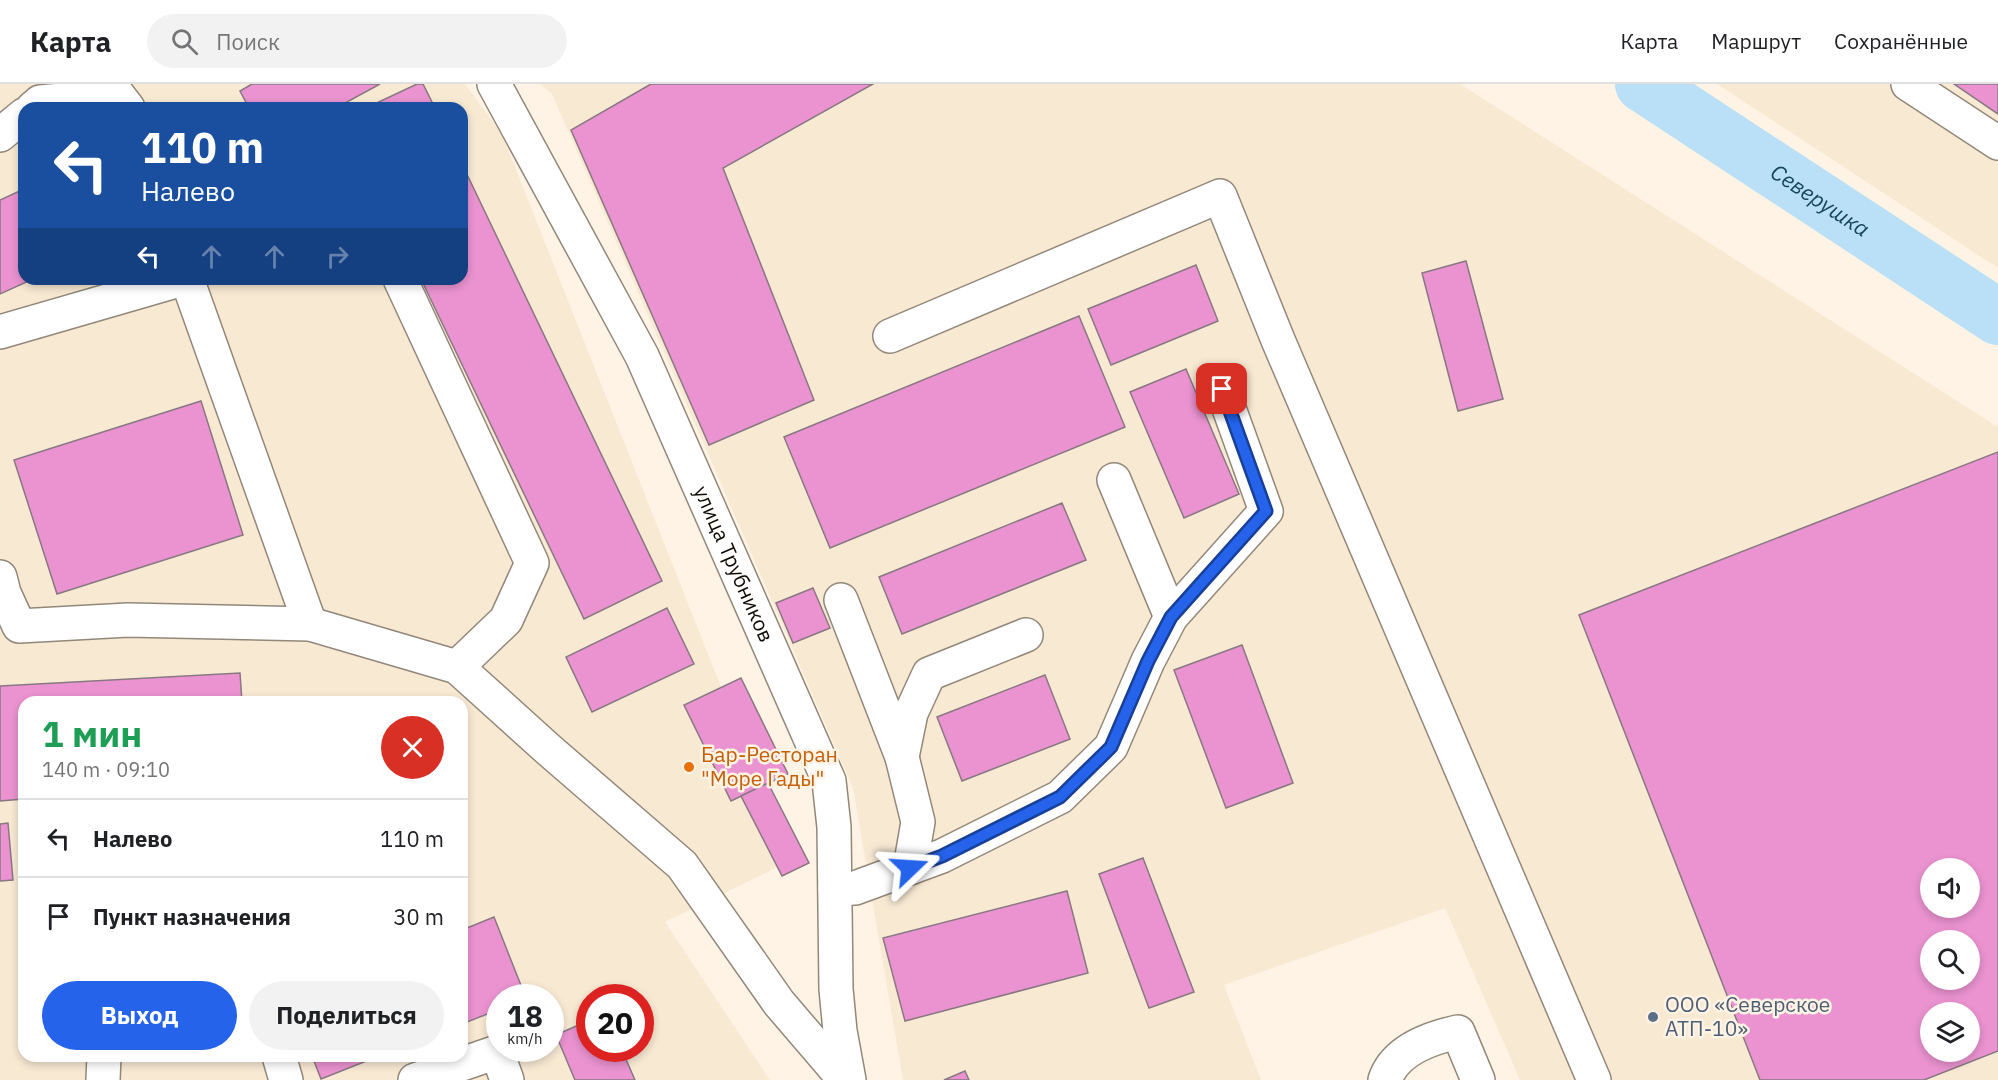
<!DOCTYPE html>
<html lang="ru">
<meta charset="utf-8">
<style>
body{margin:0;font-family:"IBM Plex Sans",sans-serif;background:#f2f2f2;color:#202124;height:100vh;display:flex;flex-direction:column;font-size:22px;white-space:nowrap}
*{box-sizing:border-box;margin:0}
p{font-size:20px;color:#757577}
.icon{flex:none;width:33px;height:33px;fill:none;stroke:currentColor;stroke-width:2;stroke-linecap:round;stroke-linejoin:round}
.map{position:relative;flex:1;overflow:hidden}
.side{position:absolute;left:18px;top:612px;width:450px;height:366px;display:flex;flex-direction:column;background:#fff;border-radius:18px;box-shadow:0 3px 9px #0003}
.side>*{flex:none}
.guide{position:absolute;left:18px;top:18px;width:450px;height:183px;border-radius:18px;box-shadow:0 3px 9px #0003;background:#1a4fa0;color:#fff;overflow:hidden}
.fabs{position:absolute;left:1920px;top:774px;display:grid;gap:12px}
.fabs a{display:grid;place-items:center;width:60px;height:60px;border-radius:50%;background:#fff;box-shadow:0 3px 9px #0003;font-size:30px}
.speed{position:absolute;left:486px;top:900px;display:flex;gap:12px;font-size:30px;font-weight:700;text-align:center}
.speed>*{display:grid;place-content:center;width:78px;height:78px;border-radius:50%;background:#fff;box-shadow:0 3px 9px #0003;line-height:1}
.speed small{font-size:15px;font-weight:400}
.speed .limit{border:9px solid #d22;background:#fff;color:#111}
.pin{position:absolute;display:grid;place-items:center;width:51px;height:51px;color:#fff;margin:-26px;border-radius:12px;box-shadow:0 3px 9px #0006}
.me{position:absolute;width:66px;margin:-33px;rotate:70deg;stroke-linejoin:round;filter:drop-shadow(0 0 4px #0008)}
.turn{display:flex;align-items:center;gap:21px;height:126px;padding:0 24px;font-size:27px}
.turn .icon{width:78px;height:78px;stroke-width:2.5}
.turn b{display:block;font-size:42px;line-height:51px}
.lanes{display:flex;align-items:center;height:57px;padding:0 24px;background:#0003;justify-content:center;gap:30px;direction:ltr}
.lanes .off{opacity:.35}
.round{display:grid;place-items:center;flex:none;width:63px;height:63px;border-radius:32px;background:#f2f2f2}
.overview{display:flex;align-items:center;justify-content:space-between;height:102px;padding:0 24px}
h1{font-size:36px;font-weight:800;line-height:45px;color:#1e9e55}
.button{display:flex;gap:12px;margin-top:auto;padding:12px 24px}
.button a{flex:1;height:69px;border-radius:36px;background:#2563eb;color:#fff;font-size:24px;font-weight:800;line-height:69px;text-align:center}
.button a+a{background:#f2f2f2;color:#202124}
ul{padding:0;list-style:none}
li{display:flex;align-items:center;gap:18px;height:78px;padding:0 24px;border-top:2px solid #e0e0e0}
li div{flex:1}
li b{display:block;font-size:22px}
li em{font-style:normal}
header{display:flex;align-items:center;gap:36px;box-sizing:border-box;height:84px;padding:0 30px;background:#fff;border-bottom:2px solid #e0e0e0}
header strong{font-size:28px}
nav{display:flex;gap:33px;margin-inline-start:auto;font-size:21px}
.search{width:420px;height:54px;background:#f2f2f2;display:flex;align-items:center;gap:15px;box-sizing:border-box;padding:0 21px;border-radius:33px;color:#757577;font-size:22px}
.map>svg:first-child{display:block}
</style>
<header>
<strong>Карта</strong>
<div class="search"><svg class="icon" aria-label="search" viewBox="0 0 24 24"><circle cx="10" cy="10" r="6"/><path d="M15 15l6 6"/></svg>Поиск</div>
<nav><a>Карта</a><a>Маршрут</a><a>Сохранённые</a></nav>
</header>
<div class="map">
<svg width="1998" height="996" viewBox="0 0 1998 996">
<rect width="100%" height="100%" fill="#fef3e4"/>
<g fill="#f8e9d3" fill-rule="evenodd">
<path d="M 0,0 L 465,0 L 502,50 L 790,777 L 665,838 L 770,996 L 0,996 ZM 24,24 L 462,24 L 462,195 L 24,195 ZM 24,618 L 462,618 L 462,972 L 24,972 ZM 500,914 L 550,914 L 550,964 L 500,964 ZM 590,914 L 640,914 L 640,964 L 590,964 Z"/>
<path d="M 540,0 L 1460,0 L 1998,343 L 1998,996 L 1520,996 L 1445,824 L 1224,901 L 1261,996 L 903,996 L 853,704 L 552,10 ZM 1930,784 L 1970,784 L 1970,824 L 1930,824 ZM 1930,856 L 1970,856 L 1970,896 L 1930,896 ZM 1930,928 L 1970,928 L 1970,968 L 1930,968 Z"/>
<polygon points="1717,0 1998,0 1998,184"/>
</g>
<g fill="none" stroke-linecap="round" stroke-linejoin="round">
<path stroke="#b9e0f7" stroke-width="56" id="s1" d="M 1643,0 L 1998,233"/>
</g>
<g fill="#ea93d0" stroke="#887882" stroke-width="1.5" fill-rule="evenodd">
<polygon points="252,0 380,0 336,24 249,24 240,7"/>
<polygon points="417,0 423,0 435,24 366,24"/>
<polygon points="651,0 873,0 723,84 814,316 709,361 571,46"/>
<polygon points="1954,0 1998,0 1998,30"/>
<polygon points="462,80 662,497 584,535 421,195 462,195"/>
<polygon points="24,105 24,195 33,195 0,210 0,116"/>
<polygon points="1466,177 1503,315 1458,327 1422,189"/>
<polygon points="1196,181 1218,237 1111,281 1088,225"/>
<polygon points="1079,232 1125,343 830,464 784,353"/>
<polygon points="1186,285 1239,410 1184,434 1130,308"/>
<polygon points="201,317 243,451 57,510 14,376"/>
<path d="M 1998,368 L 1998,967 L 1924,996 L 1760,996 L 1579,531 ZM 1930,784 L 1970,784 L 1970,824 L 1930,824 ZM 1930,856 L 1970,856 L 1970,896 L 1930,896 ZM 1930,928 L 1970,928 L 1970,968 L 1930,968 Z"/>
<polygon points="1062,419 1086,476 902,550 879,493"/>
<polygon points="813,504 830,544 793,559 776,519"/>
<polygon points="667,524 694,580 592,628 566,573"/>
<polygon points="1242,561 1293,699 1226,724 1174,586"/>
<polygon points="240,589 242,618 24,618 24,715 0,717 0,602"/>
<polygon points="1045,591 1070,655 962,697 937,633"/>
<polygon points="741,594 788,690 731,717 684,621"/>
<polygon points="768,699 809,779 782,792 741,712"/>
<polygon points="8,739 13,796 0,797 0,740"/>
<polygon points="1143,774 1194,908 1149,924 1099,790"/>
<polygon points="1067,807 1088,889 905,937 883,854"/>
<polygon points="494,833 526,914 500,914 500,925 462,940 462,846"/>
<polygon points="590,936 590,964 621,964 635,996 575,996 556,951"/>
<polygon points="312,972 379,972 321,995"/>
<polygon points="965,987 969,996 944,996"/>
</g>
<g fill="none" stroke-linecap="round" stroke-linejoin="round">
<defs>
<g id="minor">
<polyline points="1908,0 1998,59"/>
<polyline points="33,24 40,18 118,11 128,24"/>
<polyline points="0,51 24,31"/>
<polyline points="187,195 310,540"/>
<polyline points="400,195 532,479 506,536 457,583"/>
<polyline points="0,248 183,195"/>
<polyline points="890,252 1220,112 1278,256 1594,996"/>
<polyline points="1114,396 1171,533"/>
<polyline points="0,493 4,509 19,542 128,536 310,540 457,583 549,666 682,781 779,919 845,996"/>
<polyline points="841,516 902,673 918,738 910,784"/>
<polyline points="902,673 911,629 929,590 1026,551"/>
<polyline points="835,805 855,804 942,772 1060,713 1111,663 1148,577 1171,533 1266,427 1222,305"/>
<polyline points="279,972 286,996"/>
<polyline points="103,996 104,972"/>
<polyline points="415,996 497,968 507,996"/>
<path d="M 1385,996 C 1395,966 1430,954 1458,948 L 1478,996"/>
</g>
<g id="major">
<path id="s2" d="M 494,0 L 642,272 L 829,697 L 834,743 L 836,905 L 840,947 L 849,996"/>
</g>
</defs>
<use href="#minor" stroke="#92887a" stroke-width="36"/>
<use href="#major" stroke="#92887a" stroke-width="36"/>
<use href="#minor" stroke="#fff" stroke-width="33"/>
<use href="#major" stroke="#fff" stroke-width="33"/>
</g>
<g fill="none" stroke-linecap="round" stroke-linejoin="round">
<defs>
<polyline id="route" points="910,784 942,772 1060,713 1111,663 1148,577 1171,533 1266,427 1222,305"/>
</defs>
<use href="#route" stroke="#184099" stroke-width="15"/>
<use href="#route" stroke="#2563eb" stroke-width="10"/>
</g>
<circle fill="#e8710a" stroke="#fef3e4" stroke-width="2" cx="689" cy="683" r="6"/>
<circle fill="#5c6f8a" stroke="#fef3e4" stroke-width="2" cx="1653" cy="933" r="6"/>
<g text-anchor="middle" stroke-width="5" stroke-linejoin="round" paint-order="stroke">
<g font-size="21" fill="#0f0c07" stroke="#fef3e4">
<text dy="7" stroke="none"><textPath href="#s2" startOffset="537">улица Трубников</textPath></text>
</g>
<g font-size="21" fill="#c56008" stroke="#fef3e4" text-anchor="start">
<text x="701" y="678">Бар-Ресторан<tspan x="701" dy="24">"Море Гады"</tspan></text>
</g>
<g font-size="21" fill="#4e5e75" stroke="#fef3e4" text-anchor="start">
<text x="1665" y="928">ООО «Северское<tspan x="1665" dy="24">АТП-10»</tspan></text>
</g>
<g font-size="22" font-style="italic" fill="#18455d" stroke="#fef3e4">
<text dy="8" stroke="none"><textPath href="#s1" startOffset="212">Северушка</textPath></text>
</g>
</g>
</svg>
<div class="fabs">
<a><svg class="icon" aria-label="sound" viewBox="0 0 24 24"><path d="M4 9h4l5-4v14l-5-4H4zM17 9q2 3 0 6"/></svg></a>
<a><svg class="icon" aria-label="search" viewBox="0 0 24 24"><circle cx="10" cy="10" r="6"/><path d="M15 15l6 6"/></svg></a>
<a><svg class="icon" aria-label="layers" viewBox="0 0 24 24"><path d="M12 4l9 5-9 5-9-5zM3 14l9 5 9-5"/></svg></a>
</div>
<div class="speed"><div>18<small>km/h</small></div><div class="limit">20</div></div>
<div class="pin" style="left:1222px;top:305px;background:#d93025"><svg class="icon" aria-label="arrive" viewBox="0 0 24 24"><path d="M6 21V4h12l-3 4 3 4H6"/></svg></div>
<svg class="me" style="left:910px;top:784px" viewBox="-20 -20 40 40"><path d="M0-17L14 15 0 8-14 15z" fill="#2563eb" stroke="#fff" stroke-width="4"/></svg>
<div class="guide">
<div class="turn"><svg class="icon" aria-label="left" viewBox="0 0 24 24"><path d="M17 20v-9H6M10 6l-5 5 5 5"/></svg><div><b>110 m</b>Налево</div></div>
<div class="lanes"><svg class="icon" aria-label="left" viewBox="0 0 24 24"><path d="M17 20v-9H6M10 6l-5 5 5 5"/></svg><svg class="icon off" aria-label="ahead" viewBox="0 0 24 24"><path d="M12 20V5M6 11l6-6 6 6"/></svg><svg class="icon off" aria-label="ahead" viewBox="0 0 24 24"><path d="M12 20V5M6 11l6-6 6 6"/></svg><svg class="icon off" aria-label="right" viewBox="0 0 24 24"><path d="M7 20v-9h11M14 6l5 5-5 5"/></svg></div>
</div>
<section class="side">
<div class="overview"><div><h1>1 мин</h1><p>140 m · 09:10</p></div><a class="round" style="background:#d93025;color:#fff"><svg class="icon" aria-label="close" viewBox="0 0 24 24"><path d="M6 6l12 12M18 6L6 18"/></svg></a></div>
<ul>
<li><svg class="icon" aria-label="left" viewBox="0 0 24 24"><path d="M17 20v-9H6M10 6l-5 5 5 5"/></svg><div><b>Налево</b></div><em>110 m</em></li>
<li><svg class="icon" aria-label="arrive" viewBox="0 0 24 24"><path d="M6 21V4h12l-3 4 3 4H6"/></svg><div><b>Пункт назначения</b></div><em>30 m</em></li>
</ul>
<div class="button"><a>Выход</a><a>Поделиться</a></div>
</section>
</div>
